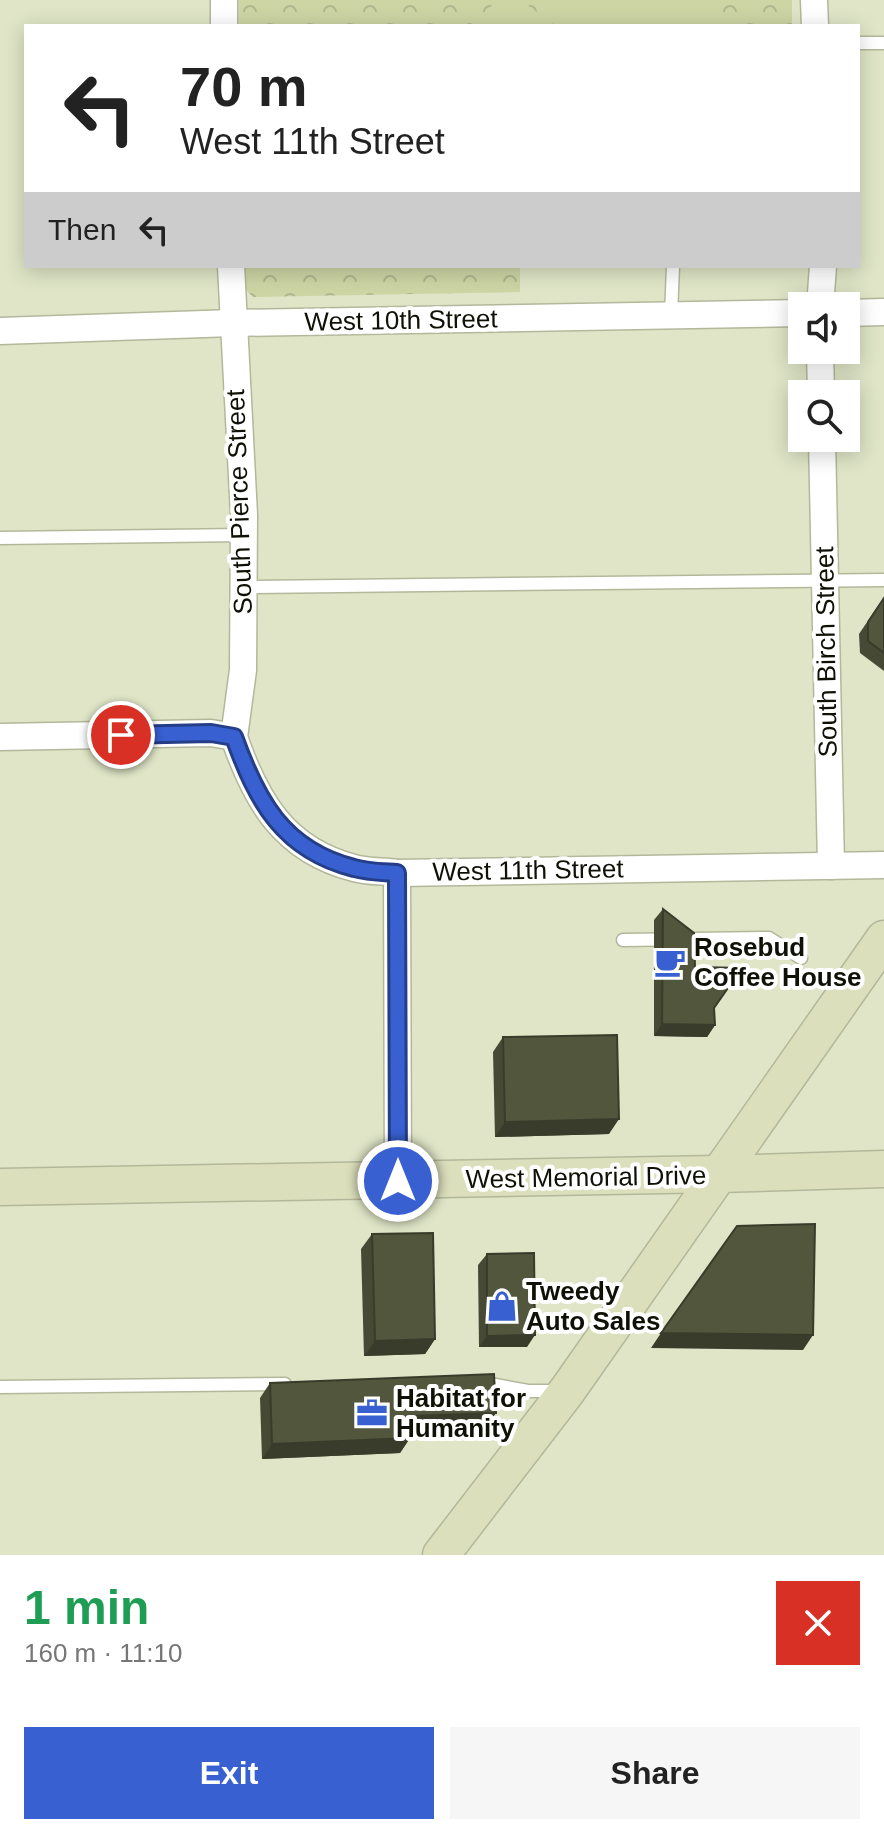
<!DOCTYPE html>
<meta charset="utf-8">
<style>
body{margin:0;font-family:Arial,sans-serif;background:#f6f6f6;color:#222;height:100vh;display:flex;flex-direction:column;font-size:30px;white-space:nowrap}
*{box-sizing:border-box;margin:0}
p{font-size:26px;color:#767676}
.icon{flex:none;width:44px;height:44px;fill:none;stroke:currentColor;stroke-width:2;stroke-linecap:round;stroke-linejoin:round}
.map{position:relative;height:1555px;overflow:hidden}
.details{display:flex;flex-direction:column;background:#fff;flex:1}
.details>*{flex:none}
.guide{position:absolute;left:24px;top:24px;width:836px;height:244px;border-radius:0px;box-shadow:0 4px 20px #0003;background:#fff;color:#222;overflow:hidden}
.controls{position:absolute;left:788px;top:292px;display:grid;gap:16px}
.controls a{display:grid;place-items:center;width:72px;height:72px;border-radius:0px;background:#fff;box-shadow:0 4px 20px #0003;font-size:40px}
.pin{position:absolute;display:grid;place-items:center;width:68px;height:68px;color:#fff;margin:-34px;border:4px solid #fff;border-radius:50%;box-shadow:0 2px 8px #0007}
.me{position:absolute;width:88px;margin:-44px;rotate:0deg;stroke-linejoin:round;filter:drop-shadow(0 0 6px #0008)}
.turn{display:flex;align-items:center;gap:28px;height:168px;padding:0 24px;font-size:36px}
.turn .icon{width:104px;height:104px;stroke-width:2.5}
.turn b{display:block;font-size:56px;line-height:68px}
.then{display:flex;align-items:center;height:76px;padding:0 24px;background:#0003;gap:16px;font-size:30px}
.round{display:grid;place-items:center;flex:none;width:84px;height:84px;border-radius:0px;background:#f6f6f6}
.summary{display:flex;align-items:center;justify-content:space-between;height:136px;padding:0 24px}
h1{font-size:48px;font-weight:700;line-height:60px;color:#1e9e55}
.primary-button{display:flex;gap:16px;margin-top:auto;padding:16px 24px}
.primary-button a{flex:1;height:92px;border-radius:0px;background:#3860d1;color:#fff;font-size:32px;font-weight:700;line-height:92px;text-align:center}
.primary-button a+a{background:#f6f6f6;color:#222}
.map>svg:first-child{display:block}
</style>
<div class="map">
<svg width="884" height="1555" viewBox="0 0 884 1555">
<defs>
<pattern id="park-crowns" width="20" height="18" patternUnits="userSpaceOnUse" patternTransform="scale(2)"><rect width="20" height="18" fill="#cdd5a5"/><path d="M2 6a3 3 0 1 1 6 0M12 15a3 3 0 1 1 6 0" fill="none" stroke="#afb68d"/></pattern>
</defs>
<rect width="100%" height="100%" fill="#dfe5c6"/>
<g fill="url(#park-crowns)">
<rect x="239" y="0" width="553" height="26"/>
<polygon points="244,266 520,266 520,292 253,297 245,289"/>
</g>
<g fill="#cdd5a5">
<polygon points="498,0 521,0 555,26 469,26"/>
<polygon points="534,0 722,0 723,26 570,26 545,11"/>
</g>
<g fill="none" stroke-linecap="round" stroke-linejoin="round">
<defs>
<g id="service">
<polyline points="858,43 884,43"/>
<polyline points="671,315 673,266"/>
<polyline points="0,538 244,535"/>
<polyline points="243,587 884,580"/>
<polyline points="623,940 769,938 801,958"/>
<polyline points="479,1382 528,1391 560,1391"/>
<polyline points="0,1387 285,1384"/>
</g>
<g id="minor">
<polyline points="224,0 224,26"/>
<polyline points="814,0 815,26"/>
<polyline points="231,266 244,515 243,670 234,737"/>
<polyline points="820,306 823,266"/>
<polyline points="846,313 884,312"/>
<polyline points="0,331 233,323 802,313"/>
<polyline points="820,350 821,394"/>
<polyline points="822,438 831,866"/>
<path d="M 0,737 L 211,733 L 234,737 C 256,801 284,850 354,868 C 368,872 383,871 397,873 L 884,865"/>
<polyline points="397,873 398,1181"/>
</g>
<g id="secondary">
<polyline points="0,1187 719,1174 884,1169"/>
<polyline points="441,1555 567,1391 884,939"/>
</g>
</defs>
<use href="#service" stroke="#b3b89b" stroke-width="15"/>
<use href="#minor" stroke="#b3b89b" stroke-width="29"/>
<use href="#secondary" stroke="#b3b89b" stroke-width="39"/>
<use href="#service" stroke="#fff" stroke-width="12"/>
<use href="#minor" stroke="#fff" stroke-width="26"/>
<use href="#secondary" stroke="#dbdfbb" stroke-width="36"/>
</g>
<g fill="#464a34">
<polygon points="884,597 884,671 860,653 859,634"/>
<polygon points="663,909 714,1008 715,1025 707,1037 654,1036 654,920"/>
<polygon points="503,1037 609,1134 495,1137 493,1052"/>
<polygon points="372,1234 435,1339 425,1354 364,1356 361,1249"/>
<polygon points="487,1254 527,1347 479,1347 478,1265"/>
<polygon points="270,1383 496,1413 485,1427 410,1431 410,1438 400,1453 262,1459 260,1398"/>
</g>
<g fill="#393c2a">
<polygon points="662,1024 715,1025 707,1037 654,1036"/>
<polygon points="619,1119 609,1134 495,1137 505,1122"/>
<polygon points="661,1333 813,1335 803,1350 651,1348"/>
<polygon points="535,1335 527,1347 479,1347 487,1336"/>
<polygon points="435,1339 425,1354 364,1356 375,1341"/>
<polygon points="496,1413 485,1427 399,1431 409,1416"/>
<polygon points="410,1438 400,1453 262,1459 272,1444"/>
</g>
<g fill="#51563c" stroke="#393c2a" stroke-width="2">
<polygon points="884,598 884,653 868,641 868,622"/>
<polygon points="663,909 694,933 695,967 742,968 714,1008 715,1025 662,1024"/>
<polygon points="617,1035 619,1119 505,1122 503,1037"/>
<polygon points="815,1224 813,1335 661,1333 737,1226"/>
<polygon points="433,1233 435,1339 375,1341 372,1234"/>
<polygon points="534,1253 535,1335 487,1336 487,1254"/>
<polygon points="494,1374 496,1413 409,1416 410,1438 272,1444 270,1383"/>
</g>
<g fill="none" stroke-linecap="round" stroke-linejoin="round">
<defs>
<path id="route" d="M 121,735 L 211,733 L 234,737 C 257,801 283,850 354,868 C 368,872 383,872 397,873 L 398,1181"/>
</defs>
<use href="#route" stroke="#243e88" stroke-width="20"/>
<use href="#route" stroke="#3860d1" stroke-width="14"/>
</g>
<defs>
<symbol id="cafe-bare" viewBox="-9 -9 18 18"><path d="M-5.5-4.5H6V0H3Q3 3.5 0 3.5H-2.5Q-5.5 3.5-5.5 0ZM3-3.2v2h1.7v-2ZM-6 4.5H4V6H-6Z" fill="#3860d1" stroke="#fff" stroke-width="2.5" paint-order="stroke"/></symbol>
<symbol id="shop-bare" viewBox="-9 -9 18 18"><path d="M-5-2.5h2.3a2.7 3.5 0 0 1 5.4 0H5L5.5 6h-11ZM-1.5-2.5h3a1.5 2.3 0 0 0-3 0Z" fill="#3860d1" stroke="#fff" stroke-width="2.5" paint-order="stroke"/></symbol>
<symbol id="office-bare" viewBox="-9 -9 18 18"><path d="M-6-3h4V-5.5h4V-3h4V5H-6ZM-1-4.5V-3h2v-1.5ZM-6 0V1H6V0Z" fill="#3860d1" stroke="#fff" stroke-width="2.5" paint-order="stroke"/></symbol>
</defs>
<g fill-rule="evenodd">
<use href="#cafe-bare" x="648" y="940" width="44" height="44"/>
<use href="#shop-bare" x="480" y="1284" width="44" height="44"/>
<use href="#office-bare" x="350" y="1391" width="44" height="44"/>
</g>
<g text-anchor="middle" stroke-width="8" stroke-linejoin="round" paint-order="stroke">
<g font-size="26" fill="#0f1006" stroke="#fff">
<text transform="translate(401 320) rotate(-1)" y="9">West 10th Street</text>
<text transform="translate(239 502) rotate(-92)" y="9">South Pierce Street</text>
<text transform="translate(826 652) rotate(-91)" y="9">South Birch Street</text>
<text transform="translate(528 870) rotate(-1)" y="9">West 11th Street</text>
<text transform="translate(586 1177) rotate(-1)" y="9">West Memorial Drive</text>
</g>
<g font-size="26" font-weight="bold" fill="#0f1006" stroke="#fff" text-anchor="start">
<text x="694" y="956">Rosebud<tspan x="694" dy="30">Coffee House</tspan></text>
<text x="526" y="1300">Tweedy<tspan x="526" dy="30">Auto Sales</tspan></text>
<text x="396" y="1407">Habitat for<tspan x="396" dy="30">Humanity</tspan></text>
</g>
</g>
</svg>
<div class="controls">
<a><svg class="icon" aria-label="sound" viewBox="0 0 24 24"><path d="M4 9h4l5-4v14l-5-4H4zM17 9q2 3 0 6"/></svg></a>
<a><svg class="icon" aria-label="search" viewBox="0 0 24 24"><circle cx="10" cy="10" r="6"/><path d="M15 15l6 6"/></svg></a>
</div>
<div class="pin" style="left:121px;top:735px;background:#d93025"><svg class="icon" aria-label="arrive" viewBox="0 0 24 24"><path d="M6 21V4h12l-3 4 3 4H6"/></svg></div>
<svg class="me" style="left:398px;top:1181px" viewBox="-20 -20 40 40"><circle r="17" fill="#3860d1" stroke="#fff" stroke-width="3"/><path d="M0-11L8 9 0 5-8 9z" fill="#fff"/></svg>
<div class="guide">
<div class="turn"><svg class="icon" aria-label="left" viewBox="0 0 24 24"><path d="M17 20v-9H6M10 6l-5 5 5 5"/></svg><div><b>70 m</b>West 11th Street</div></div>
<div class="then">Then<svg class="icon" aria-label="left" viewBox="0 0 24 24"><path d="M17 20v-9H6M10 6l-5 5 5 5"/></svg></div>
</div>
</div>
<section class="details">
<div class="summary"><div><h1>1 min</h1><p>160 m · 11:10</p></div><a class="round" style="background:#d93025;color:#fff"><svg class="icon" aria-label="close" viewBox="0 0 24 24"><path d="M6 6l12 12M18 6L6 18"/></svg></a></div>
<div class="primary-button"><a>Exit</a><a>Share</a></div>
</section>
